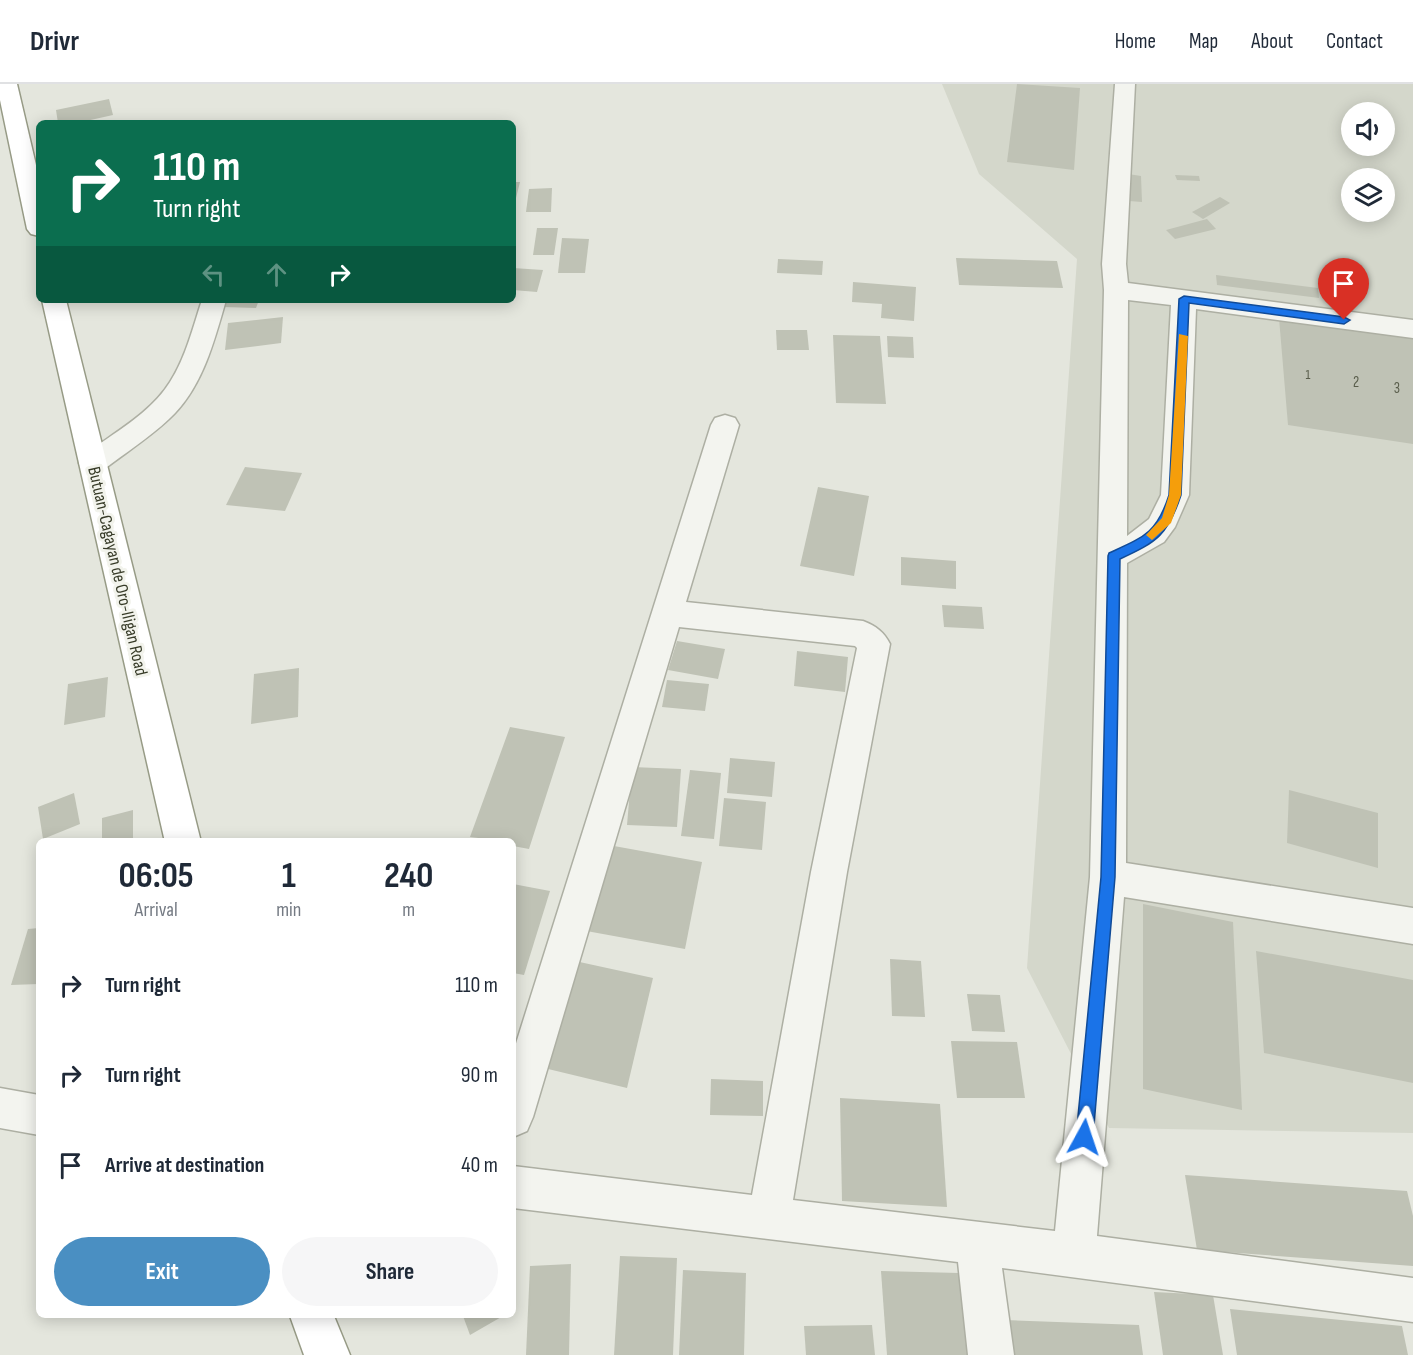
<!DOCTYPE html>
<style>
body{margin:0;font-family:"Sofia Sans Condensed",sans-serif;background:#f6f6f7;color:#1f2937;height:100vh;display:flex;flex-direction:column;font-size:22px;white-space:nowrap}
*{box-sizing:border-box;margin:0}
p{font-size:20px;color:#747a83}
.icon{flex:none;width:33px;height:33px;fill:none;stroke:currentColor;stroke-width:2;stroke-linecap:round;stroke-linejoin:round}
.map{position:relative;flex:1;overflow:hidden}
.side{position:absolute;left:36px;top:754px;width:480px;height:480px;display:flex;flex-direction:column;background:#fff;border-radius:9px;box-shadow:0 3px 15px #0003}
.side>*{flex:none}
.banner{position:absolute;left:36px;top:36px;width:480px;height:183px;border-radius:9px;box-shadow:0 3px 15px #0003;background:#0b6e4f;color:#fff;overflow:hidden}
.tools{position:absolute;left:1341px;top:18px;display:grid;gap:12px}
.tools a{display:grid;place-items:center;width:54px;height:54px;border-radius:50%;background:#fff;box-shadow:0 3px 15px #0003;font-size:30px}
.pin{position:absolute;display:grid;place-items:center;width:51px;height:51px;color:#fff;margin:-62px -26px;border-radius:50% 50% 50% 0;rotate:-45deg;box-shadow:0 0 6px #0007}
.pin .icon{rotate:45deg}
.me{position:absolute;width:66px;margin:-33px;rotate:5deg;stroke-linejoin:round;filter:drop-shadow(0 0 4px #0008)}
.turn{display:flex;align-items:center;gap:21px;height:126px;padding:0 18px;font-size:27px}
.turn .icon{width:78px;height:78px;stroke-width:2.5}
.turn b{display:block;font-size:42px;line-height:51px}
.lanes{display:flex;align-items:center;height:57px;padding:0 18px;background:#0003;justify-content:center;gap:30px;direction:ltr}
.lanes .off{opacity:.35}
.eta{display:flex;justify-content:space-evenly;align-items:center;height:102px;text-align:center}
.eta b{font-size:36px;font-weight:700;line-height:42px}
.button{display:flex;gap:12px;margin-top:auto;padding:12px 18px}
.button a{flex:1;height:69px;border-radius:36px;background:#4a8fc2;color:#fff;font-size:24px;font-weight:700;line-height:69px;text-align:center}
.button a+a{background:#f6f6f7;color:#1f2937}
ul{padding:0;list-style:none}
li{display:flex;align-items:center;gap:18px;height:90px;padding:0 18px}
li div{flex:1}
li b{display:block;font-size:22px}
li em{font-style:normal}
header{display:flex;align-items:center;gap:36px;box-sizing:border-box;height:84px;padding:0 30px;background:#fff;border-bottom:2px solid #e0e1e3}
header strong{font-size:28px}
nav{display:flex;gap:33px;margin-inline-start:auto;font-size:21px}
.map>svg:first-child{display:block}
</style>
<header>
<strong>Drivr</strong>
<nav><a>Home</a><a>Map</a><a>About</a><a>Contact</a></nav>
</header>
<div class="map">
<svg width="1413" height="1271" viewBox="0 0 1413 1271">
<rect width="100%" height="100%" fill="#e4e6dd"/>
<path fill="#d4d7cb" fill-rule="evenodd" d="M 942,0 L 1413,0 L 1413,1049 L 1109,1044 L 1027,884 L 1077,175 L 979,90 ZM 1352,28 L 1384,28 L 1384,62 L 1352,62 ZM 1352,94 L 1384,94 L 1384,128 L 1352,128 Z"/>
<g fill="#bfc2b5">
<polygon points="1017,0 1080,4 1074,86 1007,78"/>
<polygon points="109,15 113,31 77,39 58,39 56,26"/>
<polygon points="1128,90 1141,92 1142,118 1129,117"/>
<polygon points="1175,91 1199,92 1200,97 1177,96"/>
<polygon points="513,98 520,98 514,122 513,122"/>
<polygon points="552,104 551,128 526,128 529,105"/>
<polygon points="1220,113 1230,119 1203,135 1192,128"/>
<polygon points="1207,135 1216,145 1175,155 1166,146"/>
<polygon points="537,144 558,144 554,171 533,171"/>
<polygon points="562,154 589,155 585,189 558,189"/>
<polygon points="956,174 1057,177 1063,204 959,201"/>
<polygon points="778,175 823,177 822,191 777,189"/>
<polygon points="513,184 543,186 537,208 513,206"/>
<polygon points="1216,191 1318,204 1319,214 1217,201"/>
<polygon points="853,198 916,203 914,237 881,234 882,220 852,218"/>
<polygon points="226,216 259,216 256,224 223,223"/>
<polygon points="283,233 281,259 225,266 228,239"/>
<polygon points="1279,234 1413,253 1413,360 1288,341"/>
<polygon points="776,246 807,246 809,266 777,266"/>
<polygon points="833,251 880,252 886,320 836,319"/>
<polygon points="887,252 913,253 914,274 888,273"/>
<polygon points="245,383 302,389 285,427 226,421"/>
<polygon points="818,403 869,412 854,492 800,482"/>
<polygon points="901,473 956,477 956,505 901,501"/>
<polygon points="942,521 982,523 984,545 944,543"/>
<polygon points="677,557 725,565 718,595 668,586"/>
<polygon points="797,567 848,573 845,608 794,602"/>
<polygon points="299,584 298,633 251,640 254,590"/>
<polygon points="108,593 105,633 64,641 68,600"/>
<polygon points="667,596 709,600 705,627 662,623"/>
<polygon points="510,643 565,653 529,765 513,762 513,758 470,753"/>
<polygon points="730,674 775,678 772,713 727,709"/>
<polygon points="632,683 681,685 677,743 627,741"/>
<polygon points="690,686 721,689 714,755 681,752"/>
<polygon points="1289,706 1378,729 1378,784 1287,759"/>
<polygon points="74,709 80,740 43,755 38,723"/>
<polygon points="724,714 766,718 762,766 719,762"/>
<polygon points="133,726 133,758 102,758 102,734"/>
<polygon points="603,760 702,778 685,865 581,846"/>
<polygon points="513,800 550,807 524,891 513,889"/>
<polygon points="1143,820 1233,838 1242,1026 1143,1005"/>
<polygon points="39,844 39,900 11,901 28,845"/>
<polygon points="1256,867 1413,896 1413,999 1264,969"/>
<polygon points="890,875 921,877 925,933 892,932"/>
<polygon points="575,877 653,894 627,1004 544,984"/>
<polygon points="967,910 1000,911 1005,948 972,947"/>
<polygon points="951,957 1017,958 1025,1014 957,1014"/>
<polygon points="711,995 763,997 763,1032 710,1031"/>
<polygon points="840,1014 940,1020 947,1123 842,1117"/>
<polygon points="1185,1091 1407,1107 1413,1132 1413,1182 1197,1166"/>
<polygon points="620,1172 677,1174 673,1271 614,1271"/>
<polygon points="571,1180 569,1271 526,1271 530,1182"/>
<polygon points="683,1186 746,1189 744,1271 679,1271"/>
<polygon points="881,1187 959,1189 967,1271 887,1271"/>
<polygon points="1154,1208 1213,1211 1223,1271 1163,1271"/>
<polygon points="1230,1225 1402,1242 1408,1271 1237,1271"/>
<polygon points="463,1232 503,1232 470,1251"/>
<polygon points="1005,1236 1139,1241 1143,1271 1008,1271"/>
<polygon points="872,1241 875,1271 806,1271 804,1242"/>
</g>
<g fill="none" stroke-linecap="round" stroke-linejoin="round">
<defs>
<g id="minor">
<path d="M 1115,0 L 1135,0 L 1126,180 L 1128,199 L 1413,236 L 1413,254 L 1196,225 L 1189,411 L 1175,443 L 1164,458 L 1127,479 L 1126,779 L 1413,824 L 1413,860 L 1124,813 L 1097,1152 L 1413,1194 L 1413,1238 L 1002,1184 L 1014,1271 L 968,1271 L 958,1178 L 513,1124 L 513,1082 L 752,1111 L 811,788 L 857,564 L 855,562 L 679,543 L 533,1033 L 527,1047 L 513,1053 L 513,969 L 711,341 L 715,334 L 725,331 L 735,334 L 739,341 L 686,518 L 863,537 C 876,542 884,548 890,560 L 847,788 L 793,1116 L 1055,1147 L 1090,793 L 1104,206 L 1102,180 ZM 1128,216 L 1171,221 L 1161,411 L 1149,435 L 1127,452 Z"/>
<path d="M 202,216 L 226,216 C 214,258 202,305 169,335 C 149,354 125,369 103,386 L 93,389 L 83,386 L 79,379 L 83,372 C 113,349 150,330 170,298 C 186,273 193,243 202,216 Z"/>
<polygon points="0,1004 39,1011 39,1051 0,1044"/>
</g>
<g id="highway">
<polygon points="0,0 17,0 39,94 39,152 31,150 27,145 0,16"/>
<polygon points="42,216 66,216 201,758 165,758"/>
<polygon points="290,1232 334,1232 350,1271 304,1271"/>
</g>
</defs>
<use href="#minor" stroke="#adafa3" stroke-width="3"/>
<use href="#highway" stroke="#979b86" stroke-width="3"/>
<use href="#minor" fill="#f3f4ef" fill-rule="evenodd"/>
<use href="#highway" fill="#fff" fill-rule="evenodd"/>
</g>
<path fill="#1a73e8" stroke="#114b97" stroke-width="1.5" d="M 1184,212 L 1344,233 L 1350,236 L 1344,240 L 1189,219 L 1181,411 C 1168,451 1157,458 1120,475 L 1115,793 L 1093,1053 L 1090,1059 L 1084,1061 L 1078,1059 L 1076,1053 L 1101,793 L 1108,472 L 1109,469 C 1144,453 1157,449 1169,411 L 1179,215 Z"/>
<polygon fill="#f59e0b" points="1179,250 1188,252 1181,411 1171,439 1152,456 1146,451 1162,434 1169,411"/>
<g text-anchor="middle" stroke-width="6" stroke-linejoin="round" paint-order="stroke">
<g font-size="14" fill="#595d4b">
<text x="1308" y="295">1</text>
</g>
<g font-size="15" fill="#595d4b">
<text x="1356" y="303">2</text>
<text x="1397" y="309">3</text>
</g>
<g font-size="18" fill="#373b28" stroke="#f2f3ec">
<text transform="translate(118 487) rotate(77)" y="6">Butuan-Cagayan de Oro-Iligan Road</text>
</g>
</g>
</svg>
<div class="tools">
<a><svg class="icon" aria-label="sound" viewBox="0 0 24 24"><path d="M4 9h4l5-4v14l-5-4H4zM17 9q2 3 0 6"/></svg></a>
<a><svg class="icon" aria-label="layers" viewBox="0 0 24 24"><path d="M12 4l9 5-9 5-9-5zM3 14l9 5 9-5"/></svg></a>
</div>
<div class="pin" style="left:1344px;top:236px;background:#d93025"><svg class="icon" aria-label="arrive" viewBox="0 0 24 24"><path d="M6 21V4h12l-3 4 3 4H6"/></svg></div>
<svg class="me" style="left:1084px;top:1053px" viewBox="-20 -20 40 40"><path d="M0-17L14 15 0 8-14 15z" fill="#1a73e8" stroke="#fff" stroke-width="4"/></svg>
<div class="banner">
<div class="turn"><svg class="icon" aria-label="right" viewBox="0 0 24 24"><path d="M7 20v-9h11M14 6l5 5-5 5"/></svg><div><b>110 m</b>Turn right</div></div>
<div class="lanes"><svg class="icon off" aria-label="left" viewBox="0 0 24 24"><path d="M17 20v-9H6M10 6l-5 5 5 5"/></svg><svg class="icon off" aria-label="ahead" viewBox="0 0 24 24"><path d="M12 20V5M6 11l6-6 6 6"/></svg><svg class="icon" aria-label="right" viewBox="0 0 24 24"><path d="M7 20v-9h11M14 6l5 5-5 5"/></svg></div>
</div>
<section class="side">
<div class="eta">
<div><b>06:05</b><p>Arrival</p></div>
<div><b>1</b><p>min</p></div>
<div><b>240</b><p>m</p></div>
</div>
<ul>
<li><svg class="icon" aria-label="right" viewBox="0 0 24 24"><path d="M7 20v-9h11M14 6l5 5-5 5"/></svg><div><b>Turn right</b></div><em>110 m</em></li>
<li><svg class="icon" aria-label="right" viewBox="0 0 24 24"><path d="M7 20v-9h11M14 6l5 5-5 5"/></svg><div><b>Turn right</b></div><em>90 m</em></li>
<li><svg class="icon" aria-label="arrive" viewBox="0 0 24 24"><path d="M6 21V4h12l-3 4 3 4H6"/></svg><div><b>Arrive at destination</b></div><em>40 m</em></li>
</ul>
<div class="button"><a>Exit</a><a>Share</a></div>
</section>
</div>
